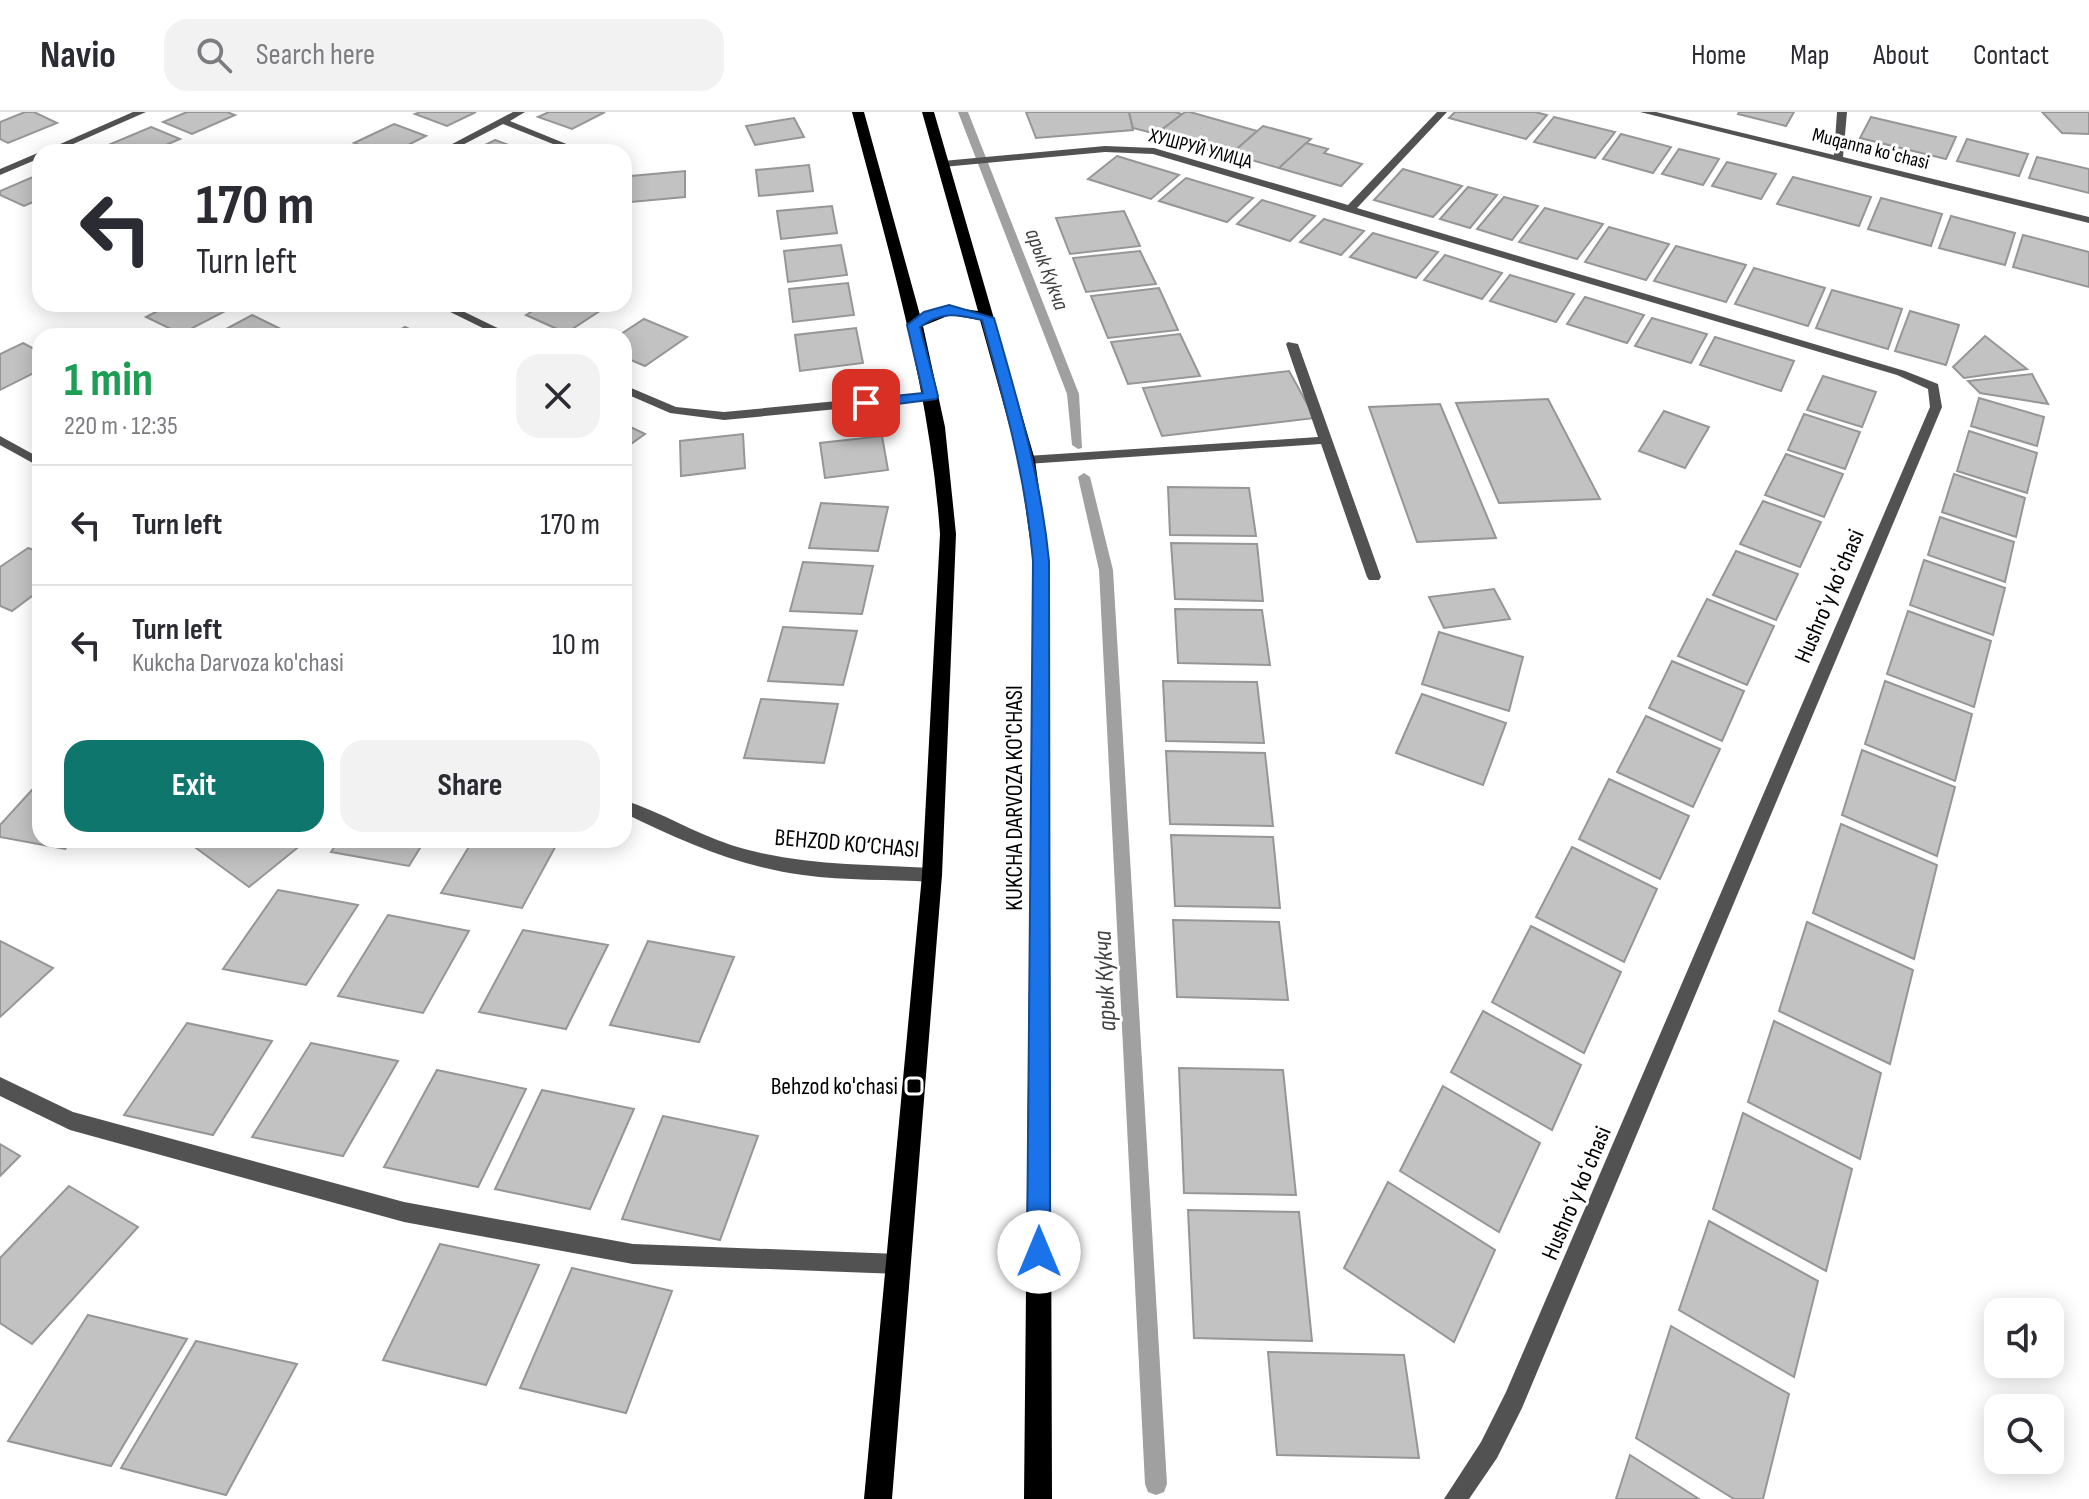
<!DOCTYPE html>
<meta charset="utf-8">
<style>
body{margin:0;font-family:"Sofia Sans Condensed",sans-serif;background:#f2f2f3;color:#2b2b33;height:100vh;display:flex;flex-direction:column;font-size:30px;white-space:nowrap}
*{box-sizing:border-box;margin:0}
p{font-size:26px;color:#7c7c81}
.icon{flex:none;width:44px;height:44px;fill:none;stroke:currentColor;stroke-width:2;stroke-linecap:round;stroke-linejoin:round}
.map{position:relative;flex:1;overflow:hidden}
.side{position:absolute;left:32px;top:216px;width:600px;height:520px;display:flex;flex-direction:column;background:#fff;border-radius:24px;box-shadow:0 4px 20px #0003}
.side>*{flex:none}
.hud{position:absolute;left:32px;top:32px;width:600px;height:168px;border-radius:24px;box-shadow:0 4px 20px #0003;background:#fff;color:#2b2b33;overflow:hidden}
.buttons{position:absolute;left:1984px;top:1186px;display:grid;gap:16px}
.buttons a{display:grid;place-items:center;width:80px;height:80px;border-radius:16px;background:#fff;box-shadow:0 4px 20px #0003;font-size:40px}
.pin{position:absolute;display:grid;place-items:center;width:68px;height:68px;color:#fff;margin:-34px;border-radius:16px;box-shadow:0 4px 12px #0006}
.me{position:absolute;width:88px;margin:-44px;rotate:0deg;stroke-linejoin:round;filter:drop-shadow(0 0 6px #0008)}
.turn{display:flex;align-items:center;gap:28px;height:168px;padding:0 32px;font-size:36px}
.turn .icon{width:104px;height:104px;stroke-width:2.5}
.turn b{display:block;font-size:56px;line-height:68px}
.round{display:grid;place-items:center;flex:none;width:84px;height:84px;border-radius:24px;background:#f2f2f3}
.overview{display:flex;align-items:center;justify-content:space-between;height:136px;padding:0 32px}
h1{font-size:48px;font-weight:700;line-height:60px;color:#1e9e55}
.primary-button{display:flex;gap:16px;margin-top:auto;padding:16px 32px}
.primary-button a{flex:1;height:92px;border-radius:24px;background:#0f766e;color:#fff;font-size:32px;font-weight:700;line-height:92px;text-align:center}
.primary-button a+a{background:#f2f2f3;color:#2b2b33}
ul{padding:0;list-style:none}
li{display:flex;align-items:center;gap:24px;height:120px;padding:0 32px;border-top:2px solid #e1e1e2}
li div{flex:1}
li b{display:block;font-size:30px}
li em{font-style:normal}
header{display:flex;align-items:center;gap:48px;box-sizing:border-box;height:112px;padding:0 40px;background:#fff;border-bottom:2px solid #e1e1e2}
header strong{font-size:38px}
nav{display:flex;gap:44px;margin-inline-start:auto;font-size:28px}
.search{width:560px;height:72px;background:#f2f2f3;display:flex;align-items:center;gap:20px;box-sizing:border-box;padding:0 28px;border-radius:24px;color:#7c7c81;font-size:30px}
.map>svg:first-child{display:block}
</style>
<header>
<strong>Navio</strong>
<div class="search"><svg class="icon" aria-label="search" viewBox="0 0 24 24"><circle cx="10" cy="10" r="6"/><path d="M15 15l6 6"/></svg>Search here</div>
<nav><a>Home</a><a>Map</a><a>About</a><a>Contact</a></nav>
</header>
<div class="map">
<svg width="2089" height="1387" viewBox="0 0 2089 1387">
<rect width="100%" height="100%" fill="#fff"/>
<g fill="none" stroke-linecap="round" stroke-linejoin="round">
<g fill="#a0a0a0" fill-rule="evenodd">
<polygon points="958,0 968,0 1079,282 1082,336 1078,337 1072,333 1067,282"/>
<polygon points="1084,361 1090,365 1113,458 1167,1372 1164,1380 1156,1383 1148,1380 1145,1372 1099,458 1078,365"/>
</g>
</g>
<g fill="#c2c2c2" stroke="#969696" stroke-width="2">
<polygon points="25,0 34,0 57,11 8,31 0,27 0,10"/>
<polygon points="187,0 227,0 235,3 192,22 163,10"/>
<polygon points="420,0 476,0 447,14 415,2"/>
<polygon points="549,0 605,0 572,17 538,5"/>
<polygon points="1026,0 1129,0 1133,18 1036,26"/>
<polygon points="1129,0 1175,0 1182,2 1156,22 1133,16"/>
<polygon points="1185,0 1190,0 1257,19 1229,44 1156,22"/>
<polygon points="1455,0 1535,0 1547,3 1526,27 1449,6"/>
<polygon points="1739,0 1794,0 1786,14 1738,2"/>
<polygon points="2042,0 2089,0 2089,22 2062,21"/>
<polygon points="1554,5 1615,20 1595,46 1534,30"/>
<polygon points="1871,5 1956,25 1946,47 1860,26"/>
<polygon points="794,6 804,25 755,33 746,14"/>
<polygon points="394,12 426,24 394,40 377,40 354,31"/>
<polygon points="1263,14 1311,27 1279,56 1231,42"/>
<polygon points="151,15 180,27 149,40 120,40 106,34"/>
<polygon points="1621,22 1671,35 1653,61 1603,47"/>
<polygon points="1967,27 2028,42 2019,64 1957,49"/>
<polygon points="495,28 528,40 471,40"/>
<polygon points="1306,31 1328,37 1324,41 1362,52 1341,74 1279,56"/>
<polygon points="1679,37 1719,47 1703,73 1662,62"/>
<polygon points="1117,44 1179,63 1151,87 1088,67"/>
<polygon points="2037,45 2089,57 2089,81 2029,66"/>
<polygon points="1727,50 1776,62 1761,87 1712,74"/>
<polygon points="809,53 813,79 759,84 756,58"/>
<polygon points="1403,57 1462,74 1433,105 1374,88"/>
<polygon points="685,59 685,85 631,90 631,64"/>
<polygon points="40,62 40,87 24,94 0,83 0,79"/>
<polygon points="1793,65 1871,85 1859,114 1777,92"/>
<polygon points="1186,66 1253,86 1227,110 1159,89"/>
<polygon points="1468,75 1497,83 1470,116 1440,107"/>
<polygon points="1504,85 1538,94 1512,128 1477,117"/>
<polygon points="1881,86 1942,102 1931,134 1868,117"/>
<polygon points="1262,88 1315,104 1290,129 1237,112"/>
<polygon points="832,94 837,121 781,127 777,99"/>
<polygon points="1545,96 1603,112 1577,147 1519,130"/>
<polygon points="1124,99 1140,134 1070,142 1056,106"/>
<polygon points="1951,104 2015,121 2005,153 1939,136"/>
<polygon points="1324,107 1364,119 1341,143 1300,130"/>
<polygon points="1609,115 1669,132 1646,168 1585,150"/>
<polygon points="1373,121 1438,140 1416,166 1350,145"/>
<polygon points="2023,123 2089,140 2089,175 2013,155"/>
<polygon points="841,133 847,163 788,170 784,139"/>
<polygon points="1676,134 1746,153 1726,190 1654,169"/>
<polygon points="1140,139 1156,172 1086,180 1073,146"/>
<polygon points="1445,143 1502,161 1482,187 1424,168"/>
<polygon points="1754,156 1825,176 1808,214 1735,192"/>
<polygon points="1510,163 1574,182 1556,210 1490,189"/>
<polygon points="848,171 854,203 793,210 789,177"/>
<polygon points="1159,176 1178,218 1108,226 1091,184"/>
<polygon points="1832,178 1902,197 1888,237 1816,216"/>
<polygon points="1585,185 1644,203 1627,231 1567,212"/>
<polygon points="171,192 227,192 233,195 181,222 146,205"/>
<polygon points="544,192 605,192 609,193 566,221 526,203"/>
<polygon points="1910,199 1959,213 1946,253 1895,239"/>
<polygon points="252,203 289,221 283,224 213,224"/>
<polygon points="1652,206 1707,222 1691,251 1635,234"/>
<polygon points="644,207 687,225 645,254 624,245 624,224 618,224"/>
<polygon points="405,215 424,224 389,224"/>
<polygon points="856,216 863,251 800,259 795,223"/>
<polygon points="1180,222 1200,264 1128,272 1111,230"/>
<polygon points="1985,224 2027,257 1964,266 1953,255"/>
<polygon points="1715,225 1794,249 1781,279 1700,253"/>
<polygon points="23,231 40,240 40,258 0,278 0,242"/>
<polygon points="1289,259 1315,306 1162,324 1143,276"/>
<polygon points="2032,262 2048,292 1980,281 1968,269"/>
<polygon points="1823,264 1876,280 1862,315 1807,298"/>
<polygon points="1979,286 2044,305 2037,334 1971,314"/>
<polygon points="1548,287 1600,387 1499,391 1456,291"/>
<polygon points="1440,292 1496,426 1417,430 1369,295"/>
<polygon points="1664,299 1709,315 1685,356 1639,339"/>
<polygon points="1804,302 1860,320 1845,357 1788,338"/>
<polygon points="624,312 645,322 624,337"/>
<polygon points="1969,319 2037,341 2027,381 1957,359"/>
<polygon points="743,322 745,356 681,364 680,329"/>
<polygon points="882,324 888,358 825,366 820,331"/>
<polygon points="1786,342 1843,362 1824,405 1765,383"/>
<polygon points="1954,362 2025,386 2016,425 1942,400"/>
<polygon points="1168,375 1249,376 1256,424 1170,423"/>
<polygon points="1763,389 1821,410 1800,455 1740,432"/>
<polygon points="821,391 888,395 878,439 809,436"/>
<polygon points="1940,405 2014,430 2005,470 1928,443"/>
<polygon points="1171,431 1257,432 1263,489 1175,487"/>
<polygon points="28,436 40,440 40,478 12,499 0,494 0,455"/>
<polygon points="1736,439 1798,462 1776,508 1713,483"/>
<polygon points="1924,448 2005,476 1993,523 1910,493"/>
<polygon points="803,450 873,454 862,502 790,499"/>
<polygon points="1494,477 1510,507 1444,516 1429,485"/>
<polygon points="1707,487 1774,514 1747,573 1678,544"/>
<polygon points="1175,497 1262,498 1270,553 1178,551"/>
<polygon points="1908,499 1991,529 1974,595 1887,562"/>
<polygon points="783,515 857,519 843,573 768,569"/>
<polygon points="1439,520 1523,545 1509,599 1422,572"/>
<polygon points="1672,549 1744,579 1722,629 1649,596"/>
<polygon points="1163,569 1257,570 1264,631 1166,629"/>
<polygon points="1885,569 1972,602 1955,669 1865,632"/>
<polygon points="1422,582 1506,611 1483,673 1396,641"/>
<polygon points="761,587 838,592 824,651 744,646"/>
<polygon points="1646,604 1720,637 1693,695 1617,660"/>
<polygon points="1862,638 1955,675 1937,744 1842,703"/>
<polygon points="1166,639 1265,641 1273,714 1170,712"/>
<polygon points="1609,667 1689,704 1660,767 1579,727"/>
<polygon points="40,669 40,728 73,728 65,737 0,725 0,713"/>
<polygon points="1841,712 1937,753 1914,847 1813,801"/>
<polygon points="1171,723 1273,725 1280,796 1175,794"/>
<polygon points="206,728 307,728 249,775 196,736"/>
<polygon points="339,728 425,728 409,754 331,740"/>
<polygon points="473,728 559,728 522,796 441,781"/>
<polygon points="1572,735 1657,777 1624,850 1536,805"/>
<polygon points="278,778 358,793 306,873 223,857"/>
<polygon points="388,803 469,819 423,901 338,884"/>
<polygon points="1173,808 1279,810 1288,888 1177,885"/>
<polygon points="1807,810 1913,858 1890,952 1779,899"/>
<polygon points="1531,814 1621,860 1584,941 1492,890"/>
<polygon points="523,818 608,833 566,917 479,900"/>
<polygon points="0,829 53,856 0,905"/>
<polygon points="648,829 734,845 699,930 610,913"/>
<polygon points="1483,899 1581,953 1552,1018 1451,960"/>
<polygon points="1774,909 1881,961 1860,1047 1748,990"/>
<polygon points="187,911 272,929 213,1023 124,1003"/>
<polygon points="311,931 398,949 343,1044 252,1025"/>
<polygon points="1179,956 1283,958 1296,1083 1184,1081"/>
<polygon points="437,958 526,977 478,1075 384,1055"/>
<polygon points="1443,974 1540,1031 1499,1120 1400,1059"/>
<polygon points="542,978 634,997 590,1097 495,1077"/>
<polygon points="1743,1001 1852,1057 1826,1159 1713,1097"/>
<polygon points="663,1004 758,1024 720,1128 622,1107"/>
<polygon points="0,1032 20,1044 0,1064"/>
<polygon points="1388,1070 1495,1138 1454,1230 1344,1156"/>
<polygon points="69,1074 138,1115 32,1232 0,1211 0,1146"/>
<polygon points="1188,1098 1299,1100 1312,1229 1194,1226"/>
<polygon points="1709,1109 1818,1169 1794,1265 1679,1198"/>
<polygon points="440,1132 539,1153 486,1273 383,1248"/>
<polygon points="572,1156 672,1179 626,1301 520,1276"/>
<polygon points="88,1203 187,1227 111,1354 8,1329"/>
<polygon points="1671,1214 1789,1282 1763,1387 1734,1387 1636,1326"/>
<polygon points="196,1229 297,1252 226,1383 121,1356"/>
<polygon points="1268,1240 1404,1243 1419,1346 1277,1343"/>
<polygon points="1630,1343 1699,1387 1616,1387"/>
</g>
<g fill="none" stroke-linecap="round" stroke-linejoin="round">
<polygon fill="#525252" fill-rule="evenodd" points="1288,230 1298,232 1381,465 1379,468 1369,468 1367,465 1321,332 1027,352 1021,348 1027,344 1318,325 1286,232"/>
<g fill="#525252" fill-rule="evenodd">
<polygon points="133,0 146,0 55,40 42,40"/>
<polygon points="513,0 525,0 510,9 586,40 573,40 503,12 449,40 437,40"/>
<polygon points="1437,0 1447,0 1357,96 1905,259 1938,272 1942,295 1522,1296 1497,1346 1469,1387 1444,1387 1481,1330 1506,1280 1930,295 1928,277 1897,263 1153,42 1105,40 943,55 938,52 943,49 1105,34 1154,36 1348,93"/>
<polygon points="1640,0 1656,0 1834,43 1837,0 1847,0 1843,45 2089,105 2089,111"/>
<polygon points="40,40 40,46 0,63 0,57"/>
<polygon points="434,192 448,192 514,224 499,224"/>
<polygon points="624,273 676,295 724,300 931,280 937,284 931,288 724,308 670,301 624,281"/>
<polygon points="0,324 40,346 40,355 0,333"/>
<path d="M 624,688 C 661,700 694,721 731,733 C 797,754 864,752 932,756 L 938,758 L 940,763 L 938,768 L 932,770 C 889,767 846,769 803,763 C 740,755 681,729 624,701 Z"/>
<polygon points="0,965 73,1000 404,1090 633,1132 899,1142 906,1145 909,1152 906,1159 899,1162 633,1152 404,1110 70,1018 0,984"/>
</g>
<path fill="#000" fill-rule="evenodd" d="M 852,0 L 864,0 L 920,203 L 950,195 L 978,199 L 922,0 L 934,0 L 1035,348 L 1049,449 L 1052,1387 L 1024,1387 L 1033,449 L 1019,348 L 980,208 L 950,203 L 923,214 L 945,315 L 956,422 L 942,763 L 892,1387 L 864,1387 L 922,763 L 940,422 C 930,276 889,141 852,0 Z"/>
</g>
<path fill="#1a73e8" stroke="#114b97" stroke-width="2" d="M 949,193 L 994,206 C 1017,287 1041,365 1049,449 L 1050,1140 L 1047,1148 L 1039,1151 L 1031,1148 L 1027,1140 L 1033,449 C 1026,366 1004,288 982,208 C 957,202 942,199 920,215 L 938,284 L 936,287 L 866,296 L 859,291 L 866,287 L 923,281 L 907,213 L 924,200 Z"/>
<rect fill="#000" stroke="#fff" stroke-width="3" x="906" y="966" width="16" height="16" rx="4"/>
<g text-anchor="middle" stroke-width="6" stroke-linejoin="round" paint-order="stroke">
<g font-size="20" fill="#000" stroke="#fff">
<text transform="translate(1201 36) rotate(15)" y="7">ХУШРУЙ УЛИЦА</text>
<text transform="translate(1871 36) rotate(14)" y="7">Muqanna koʻchasi</text>
</g>
<g font-size="22" font-style="italic" fill="#414141" stroke="#fff">
<text transform="translate(1048 157) rotate(69)" y="8">арык Кукча</text>
</g>
<g font-size="24" fill="#000" stroke="#fff">
<text transform="translate(1829 484) rotate(-67)" y="8">Hushroʻy koʻchasi</text>
<text transform="translate(1014 686) rotate(-90)" y="8">KUKCHA DARVOZA KO'CHASI</text>
<text transform="translate(847 731) rotate(5)" y="8">BEHZOD KO‘CHASI</text>
<text transform="translate(1576 1081) rotate(-67)" y="8">Hushroʻy koʻchasi</text>
</g>
<g font-size="24" fill="#000" stroke="#fff" text-anchor="end">
<text x="898" y="982">Behzod ko'chasi</text>
</g>
<g font-size="26" font-style="italic" fill="#414141" stroke="#fff">
<text transform="translate(1104 869) rotate(-93)" y="9">арык Кукча</text>
</g>
</g>
</svg>
<div class="buttons">
<a><svg class="icon" aria-label="sound" viewBox="0 0 24 24"><path d="M4 9h4l5-4v14l-5-4H4zM17 9q2 3 0 6"/></svg></a>
<a><svg class="icon" aria-label="search" viewBox="0 0 24 24"><circle cx="10" cy="10" r="6"/><path d="M15 15l6 6"/></svg></a>
</div>
<div class="pin" style="left:866px;top:291px;background:#d93025"><svg class="icon" aria-label="arrive" viewBox="0 0 24 24"><path d="M6 21V4h12l-3 4 3 4H6"/></svg></div>
<svg class="me" style="left:1039px;top:1140px" viewBox="-20 -20 40 40"><circle r="19" fill="#fff"/><path d="M0-13L10 11 0 6-10 11z" fill="#1a73e8"/></svg>
<div class="hud">
<div class="turn"><svg class="icon" aria-label="left" viewBox="0 0 24 24"><path d="M17 20v-9H6M10 6l-5 5 5 5"/></svg><div><b>170 m</b>Turn left</div></div>
</div>
<section class="side">
<div class="overview"><div><h1>1 min</h1><p>220 m · 12:35</p></div><a class="round"><svg class="icon" aria-label="close" viewBox="0 0 24 24"><path d="M6 6l12 12M18 6L6 18"/></svg></a></div>
<ul>
<li><svg class="icon" aria-label="left" viewBox="0 0 24 24"><path d="M17 20v-9H6M10 6l-5 5 5 5"/></svg><div><b>Turn left</b></div><em>170 m</em></li>
<li><svg class="icon" aria-label="left" viewBox="0 0 24 24"><path d="M17 20v-9H6M10 6l-5 5 5 5"/></svg><div><b>Turn left</b><p>Kukcha Darvoza ko'chasi</p></div><em>10 m</em></li>
</ul>
<div class="primary-button"><a>Exit</a><a>Share</a></div>
</section>
</div>
